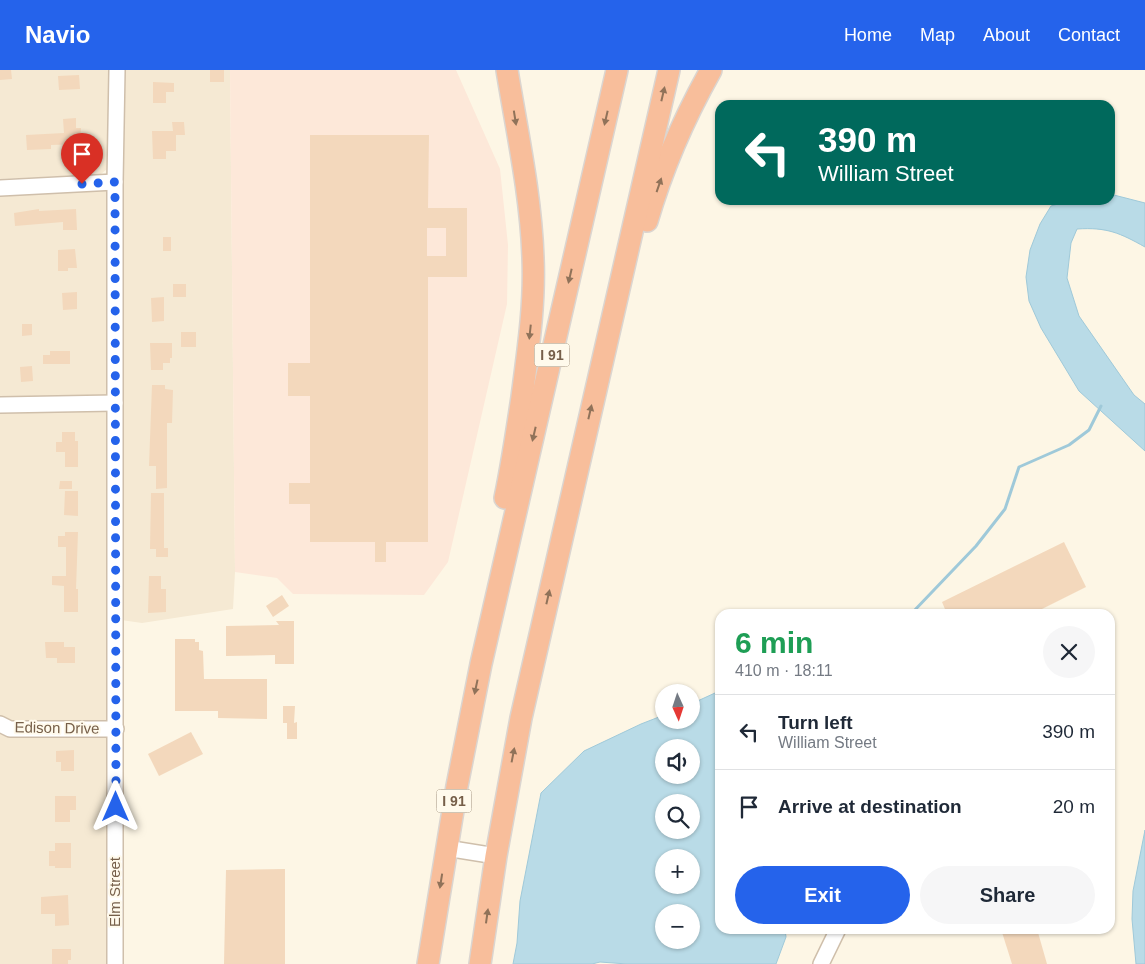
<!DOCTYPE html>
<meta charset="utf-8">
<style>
body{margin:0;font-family:Arial,sans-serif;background:#f6f6f7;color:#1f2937;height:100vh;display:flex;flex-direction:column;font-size:19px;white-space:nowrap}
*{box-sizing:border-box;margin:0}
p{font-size:16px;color:#747a83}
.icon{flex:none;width:28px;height:28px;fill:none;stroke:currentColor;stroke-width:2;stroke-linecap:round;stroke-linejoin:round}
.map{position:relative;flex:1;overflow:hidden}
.side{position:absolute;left:715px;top:539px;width:400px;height:325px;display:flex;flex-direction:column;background:#fff;border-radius:15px;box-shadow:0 1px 4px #0004}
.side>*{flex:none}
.top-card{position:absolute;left:715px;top:30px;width:400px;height:105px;border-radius:15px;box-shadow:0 1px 4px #0004;background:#00695c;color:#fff;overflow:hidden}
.needle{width:32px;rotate:177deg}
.tools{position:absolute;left:655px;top:614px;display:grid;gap:10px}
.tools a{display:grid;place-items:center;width:45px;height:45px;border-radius:50%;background:#fff;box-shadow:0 1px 4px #0004;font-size:25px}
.pin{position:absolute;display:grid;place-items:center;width:42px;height:42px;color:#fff;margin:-51px -21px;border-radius:50% 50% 50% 0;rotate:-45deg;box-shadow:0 0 5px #0007}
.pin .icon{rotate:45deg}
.me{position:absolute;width:55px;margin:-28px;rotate:0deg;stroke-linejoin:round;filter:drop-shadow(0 0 4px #0008)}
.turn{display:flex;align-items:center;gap:18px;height:105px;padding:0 20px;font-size:22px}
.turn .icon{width:65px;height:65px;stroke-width:2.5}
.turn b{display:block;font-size:35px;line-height:42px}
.round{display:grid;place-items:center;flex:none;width:52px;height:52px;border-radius:26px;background:#f6f6f7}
.overview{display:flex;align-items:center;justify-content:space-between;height:85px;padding:0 20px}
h1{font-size:30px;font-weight:800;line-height:38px;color:#1e9e55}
.button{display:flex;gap:10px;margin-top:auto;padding:10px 20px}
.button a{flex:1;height:58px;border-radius:30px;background:#2563eb;color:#fff;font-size:20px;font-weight:800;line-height:58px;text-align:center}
.button a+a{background:#f6f6f7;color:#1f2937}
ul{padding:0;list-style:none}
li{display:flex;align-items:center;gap:15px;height:75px;padding:0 20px;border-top:1px solid #e0e1e3}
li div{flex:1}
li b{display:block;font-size:19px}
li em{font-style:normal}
header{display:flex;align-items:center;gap:30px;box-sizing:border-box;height:70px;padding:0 25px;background:#2563eb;color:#fff}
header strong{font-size:24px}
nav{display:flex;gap:28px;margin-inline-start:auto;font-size:18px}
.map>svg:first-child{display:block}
</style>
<header>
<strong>Navio</strong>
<nav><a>Home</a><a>Map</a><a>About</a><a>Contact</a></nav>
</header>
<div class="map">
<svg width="1145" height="894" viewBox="0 0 1145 894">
<rect width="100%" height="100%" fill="#fdf6e5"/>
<g fill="#f5e9d3">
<polygon points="0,0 108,0 108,98 101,104 0,109"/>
<polygon points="124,0 230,0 235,502 233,539 142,553 121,550 109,894 0,894 0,126 123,120"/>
</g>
<polygon fill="#fde8d9" points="230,0 456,0 500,99 508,175 507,234 448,492 424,525 293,524 277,508 235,502"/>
<g fill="#b9dbe7" stroke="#9fc9d9" fill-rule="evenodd">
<path d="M 1110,124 L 1145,133 L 1145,177 C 1120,163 1107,157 1077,159 L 1071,173 L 1067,208 L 1079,246 L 1134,325 L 1145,334 L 1145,381 L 1079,321 L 1041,258 L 1029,231 L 1026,207 L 1030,180 L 1040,154 L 1051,136 L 1072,130 L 1110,130 Z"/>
<path d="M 720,618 L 720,859 L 785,859 L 786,867 L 776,894 L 627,894 L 600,892 L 592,894 L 513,894 L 517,873 L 520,831 L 541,723 L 584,681 L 641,654 L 664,645 L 664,650 L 691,650 L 691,634 L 715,623 ZM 664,678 L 691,678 L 691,705 L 664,705 ZM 664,732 L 691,732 L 691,760 L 664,760 ZM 664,788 L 691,788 L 691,815 L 664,815 ZM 664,842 L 691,842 L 691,870 L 664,870 Z"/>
<polygon points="1145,760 1145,894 1136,894 1132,849 1133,821"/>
</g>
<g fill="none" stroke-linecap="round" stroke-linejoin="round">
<polyline stroke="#9fc9d9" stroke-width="3" points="911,544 976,476 1005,439 1019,397 1069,375 1089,360 1101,336"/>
</g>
<g fill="#f3d8bc" fill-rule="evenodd">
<polygon points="0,0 11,0 12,9 0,10"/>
<rect x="210" y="0" width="14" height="12"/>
<polygon points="79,5 80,19 59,20 58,6"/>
<polygon points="153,12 174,13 174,22 166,22 166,33 153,33"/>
<polygon points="76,48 76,58 81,58 80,74 51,75 51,79 27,80 26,65 64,63 63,49"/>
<polygon points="172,52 184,52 185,65 176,65 176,81 166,81 166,89 153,89 152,61 173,61"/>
<path d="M 310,65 L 429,65 L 428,138 L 467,138 L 467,207 L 428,207 L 428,472 L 386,472 L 386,492 L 375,492 L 375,472 L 310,472 L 310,434 L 289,434 L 289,413 L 310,413 L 310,326 L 288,326 L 288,293 L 310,293 ZM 427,158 L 446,158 L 446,186 L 427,186 Z"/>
<polygon points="39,139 39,141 76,139 77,160 63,160 63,152 15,156 14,143"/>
<rect x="163" y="167" width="8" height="14"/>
<polygon points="75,179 77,198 68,198 68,201 58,201 58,180"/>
<rect x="173" y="214" width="13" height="13"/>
<polygon points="77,222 77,239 63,240 62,223"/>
<polygon points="164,227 164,251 152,252 151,228"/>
<polygon points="22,254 32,254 32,265 22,266"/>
<rect x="181" y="262" width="15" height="15"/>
<polygon points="150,273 172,273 172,288 170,288 170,293 163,293 163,300 151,300"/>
<polygon points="50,281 70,281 70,294 43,294 43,285 50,285"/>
<polygon points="32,296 33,311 21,312 20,297"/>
<polygon points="152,315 165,315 165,319 173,320 172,353 167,353 167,418 156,419 156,396 149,396"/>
<polygon points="62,362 75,362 75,371 78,371 78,397 65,397 65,382 56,382 56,372 62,372"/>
<polygon points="60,411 72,411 72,419 59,419"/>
<polygon points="65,421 78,421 78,446 64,445"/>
<polygon points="151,423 164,423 164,478 168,478 168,487 156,487 156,479 150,479"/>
<polygon points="65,462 78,462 76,519 78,519 78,542 64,542 64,516 52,515 52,506 66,506 66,477 58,477 58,466 65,466"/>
<polygon points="1064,472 1086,517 1032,544 947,544 942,532"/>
<polygon points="149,506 161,506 161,519 166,519 166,542 148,543"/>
<polygon points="282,525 289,536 273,547 266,536"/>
<polygon points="276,551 294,551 294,594 275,594 275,585 226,586 226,556 279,555"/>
<polygon points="175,569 195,569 195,572 199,572 199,580 203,581 204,609 267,609 267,649 218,648 218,641 175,641"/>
<polygon points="45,572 64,572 64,577 75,577 75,593 57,593 57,588 46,588"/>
<polygon points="283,636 295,636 294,653 297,652 297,669 287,669 287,653 283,653"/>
<polygon points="191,662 203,684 159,706 148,684"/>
<polygon points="74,680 74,701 61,701 61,692 56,692 56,681"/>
<polygon points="55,726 76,726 76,740 70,740 70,752 55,752"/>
<polygon points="55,773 71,773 71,798 55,798 55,796 49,796 49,781 55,781"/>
<polygon points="285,799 285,894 224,894 226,800"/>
<polygon points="68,825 69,855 55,856 55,844 41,844 41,827"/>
<polygon points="1001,859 1037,859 1047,894 1012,894"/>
<polygon points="52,879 71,879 71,890 68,890 68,894 52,894"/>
</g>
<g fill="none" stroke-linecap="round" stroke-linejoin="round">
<defs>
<g id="minor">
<polyline points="0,118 115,112"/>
<polyline points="0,335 115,333"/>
<polyline points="0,654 10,659 116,659"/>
<polyline points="446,778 496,786"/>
<polyline points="115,894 115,112 117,0"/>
<polyline points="821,894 838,859"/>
</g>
<g id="highway">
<path d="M 647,151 C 662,99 684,48 711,0"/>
<path d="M 505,428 C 512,395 517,361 522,327 C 528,281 535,234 533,188 C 531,125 517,62 507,0"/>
<polyline points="428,894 457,716 481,594 617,0"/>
<polyline points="480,894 496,786 521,648 669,0"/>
</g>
</defs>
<use href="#minor" stroke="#cfbfab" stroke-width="18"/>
<use href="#highway" stroke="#dbd5d0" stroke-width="24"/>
<use href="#minor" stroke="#fff" stroke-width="15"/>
<use href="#highway" stroke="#f8be9b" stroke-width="21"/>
</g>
<defs><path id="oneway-solid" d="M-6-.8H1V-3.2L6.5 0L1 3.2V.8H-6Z" transform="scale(1.25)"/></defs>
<g fill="#907259">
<use href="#oneway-solid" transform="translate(663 24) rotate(-77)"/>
<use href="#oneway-solid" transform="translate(515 48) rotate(81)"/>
<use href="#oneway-solid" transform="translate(606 48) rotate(103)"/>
<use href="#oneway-solid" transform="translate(659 115) rotate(-71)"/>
<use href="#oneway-solid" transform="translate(570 206) rotate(103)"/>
<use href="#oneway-solid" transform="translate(530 262) rotate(96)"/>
<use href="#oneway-solid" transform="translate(590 342) rotate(-77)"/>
<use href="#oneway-solid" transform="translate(534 364) rotate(103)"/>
<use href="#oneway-solid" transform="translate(548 527) rotate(-77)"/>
<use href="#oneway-solid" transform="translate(476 617) rotate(102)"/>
<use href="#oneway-solid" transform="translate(513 685) rotate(-79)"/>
<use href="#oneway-solid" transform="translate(441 811) rotate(99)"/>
<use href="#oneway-solid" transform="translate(487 846) rotate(-82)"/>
</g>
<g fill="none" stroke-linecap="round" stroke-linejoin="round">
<polyline stroke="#2563eb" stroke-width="9" stroke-dasharray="0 16.2" points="82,114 115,112 116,737"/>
</g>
<g text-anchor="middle" stroke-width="4" stroke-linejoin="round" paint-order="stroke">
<g fill="#fffaec" stroke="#9f8e7a" stroke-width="1">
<rect x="534.5" y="273.5" width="35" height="23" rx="4"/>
<rect x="436.5" y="719.5" width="35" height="23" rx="4"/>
</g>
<g font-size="14" font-weight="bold" fill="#765f49">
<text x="552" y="290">I 91</text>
<text x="454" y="736">I 91</text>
</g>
<g font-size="15" fill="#765f49" stroke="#fffaec">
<text transform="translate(57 658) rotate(1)" y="5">Edison Drive</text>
<text transform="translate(115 822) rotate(-90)" y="5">Elm Street</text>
</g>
</g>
</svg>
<div class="tools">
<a><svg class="needle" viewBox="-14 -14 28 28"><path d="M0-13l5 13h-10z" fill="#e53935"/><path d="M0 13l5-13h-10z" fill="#747a83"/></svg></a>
<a><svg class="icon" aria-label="sound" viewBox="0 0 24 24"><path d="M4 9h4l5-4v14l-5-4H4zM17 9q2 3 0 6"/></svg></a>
<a><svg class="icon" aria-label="search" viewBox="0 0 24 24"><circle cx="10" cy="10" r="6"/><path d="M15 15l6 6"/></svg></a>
<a>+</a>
<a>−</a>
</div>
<div class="pin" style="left:82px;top:114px;background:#d93025"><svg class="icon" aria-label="arrive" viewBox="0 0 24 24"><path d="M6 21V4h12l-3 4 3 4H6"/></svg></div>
<svg class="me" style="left:116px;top:737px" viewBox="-20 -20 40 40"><path d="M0-17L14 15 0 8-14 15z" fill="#2563eb" stroke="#fff" stroke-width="4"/></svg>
<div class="top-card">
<div class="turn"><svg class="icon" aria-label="left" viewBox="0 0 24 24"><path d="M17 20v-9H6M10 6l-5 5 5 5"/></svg><div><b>390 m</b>William Street</div></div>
</div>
<section class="side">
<div class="overview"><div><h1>6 min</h1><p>410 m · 18:11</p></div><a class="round"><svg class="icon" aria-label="close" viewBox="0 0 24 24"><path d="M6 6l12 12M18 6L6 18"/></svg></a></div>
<ul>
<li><svg class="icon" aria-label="left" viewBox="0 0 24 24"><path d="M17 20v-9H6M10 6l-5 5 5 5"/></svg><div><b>Turn left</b><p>William Street</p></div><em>390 m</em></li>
<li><svg class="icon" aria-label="arrive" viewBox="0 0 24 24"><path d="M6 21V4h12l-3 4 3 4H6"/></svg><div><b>Arrive at destination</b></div><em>20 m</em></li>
</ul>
<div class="button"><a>Exit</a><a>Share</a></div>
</section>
</div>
